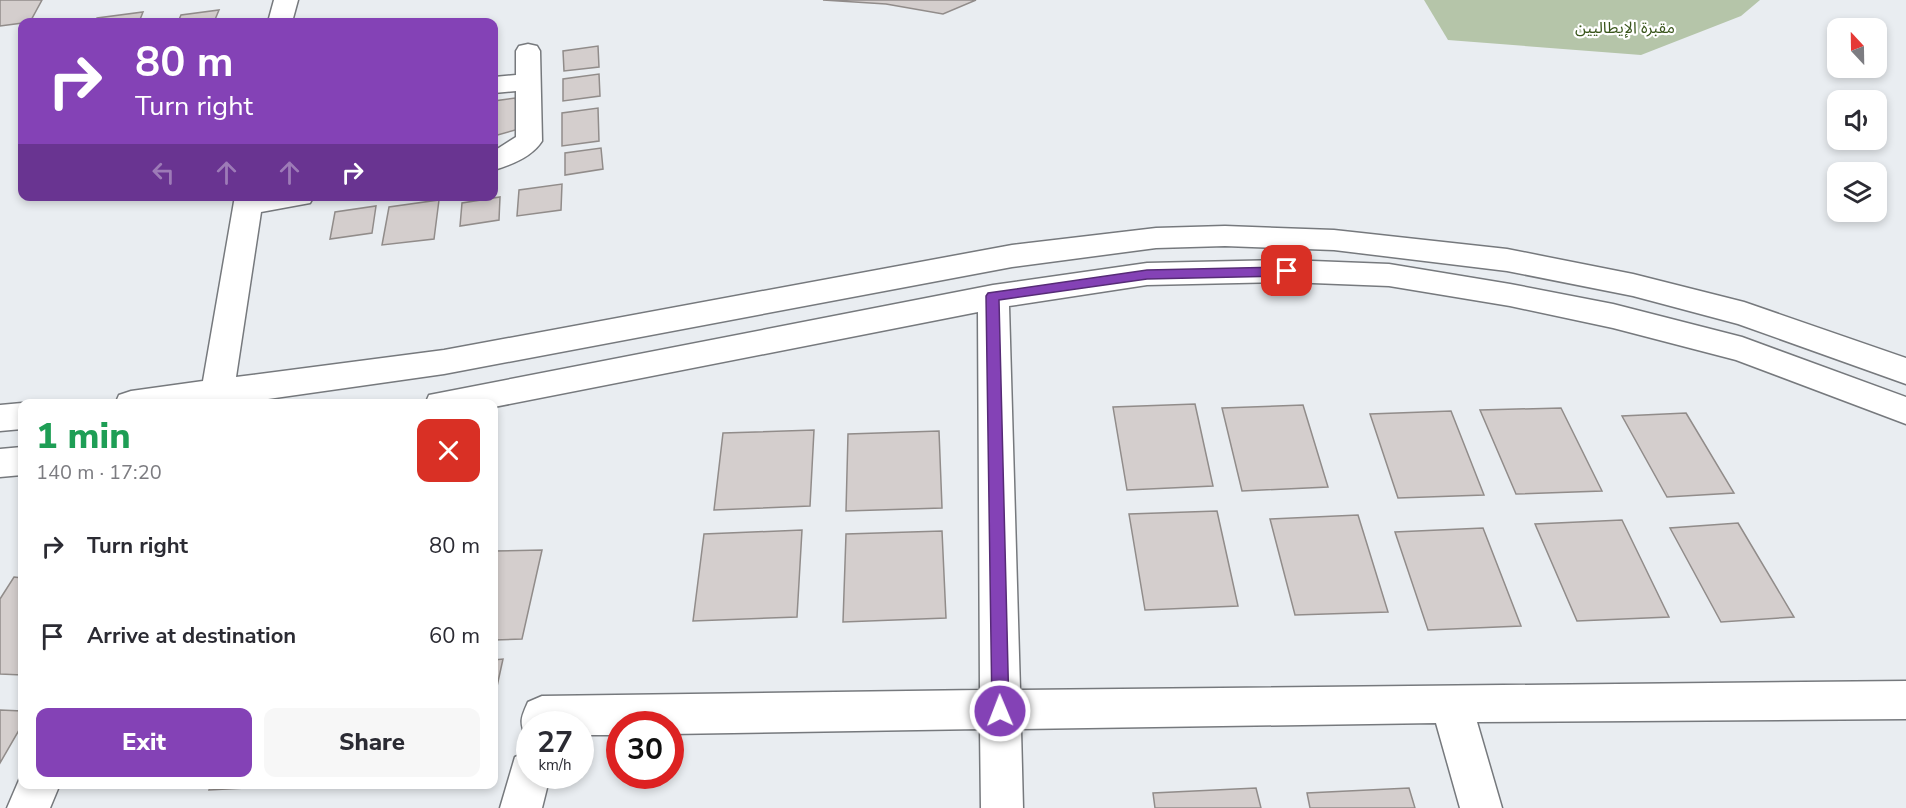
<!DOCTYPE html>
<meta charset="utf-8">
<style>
body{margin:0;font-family:"Nunito Sans","Noto Sans Arabic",sans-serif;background:#f7f7f7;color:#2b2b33;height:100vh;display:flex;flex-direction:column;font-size:22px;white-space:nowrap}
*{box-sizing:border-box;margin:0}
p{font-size:20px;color:#7c7c81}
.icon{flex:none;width:33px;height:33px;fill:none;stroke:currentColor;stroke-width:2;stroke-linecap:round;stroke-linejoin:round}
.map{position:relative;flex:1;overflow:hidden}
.panel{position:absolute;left:18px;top:399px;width:480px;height:390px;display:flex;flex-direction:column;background:#fff;border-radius:12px;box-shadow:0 3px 9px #0003}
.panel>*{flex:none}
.hud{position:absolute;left:18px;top:18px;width:480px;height:183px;border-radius:12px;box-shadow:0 3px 9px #0003;background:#8442b6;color:#fff;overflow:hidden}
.needle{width:39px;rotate:338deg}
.controls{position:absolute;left:1827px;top:18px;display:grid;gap:12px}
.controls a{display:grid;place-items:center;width:60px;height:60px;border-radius:12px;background:#fff;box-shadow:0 3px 9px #0003;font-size:30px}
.speed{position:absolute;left:516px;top:711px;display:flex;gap:12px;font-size:30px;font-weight:700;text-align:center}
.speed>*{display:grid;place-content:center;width:78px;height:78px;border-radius:50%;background:#fff;box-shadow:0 3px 9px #0003;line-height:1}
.speed small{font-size:15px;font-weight:400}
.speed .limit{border:9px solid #d22;background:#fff;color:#111}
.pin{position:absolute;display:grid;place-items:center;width:51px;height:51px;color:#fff;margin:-26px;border-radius:12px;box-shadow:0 3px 9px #0006}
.me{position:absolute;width:66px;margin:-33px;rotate:359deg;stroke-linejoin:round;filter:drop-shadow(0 0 4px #0008)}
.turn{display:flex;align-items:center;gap:21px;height:126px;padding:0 18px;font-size:27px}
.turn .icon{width:78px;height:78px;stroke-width:2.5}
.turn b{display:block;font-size:42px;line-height:51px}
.lanes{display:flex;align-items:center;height:57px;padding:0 18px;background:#0003;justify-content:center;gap:30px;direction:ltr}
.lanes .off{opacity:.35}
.round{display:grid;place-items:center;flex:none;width:63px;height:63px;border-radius:12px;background:#f7f7f7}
.headline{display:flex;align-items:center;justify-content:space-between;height:102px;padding:0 18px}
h1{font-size:36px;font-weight:800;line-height:45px;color:#1e9e55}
.action{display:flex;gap:12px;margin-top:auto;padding:12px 18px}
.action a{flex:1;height:69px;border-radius:12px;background:#8442b6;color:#fff;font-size:24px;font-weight:800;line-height:69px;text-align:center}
.action a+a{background:#f7f7f7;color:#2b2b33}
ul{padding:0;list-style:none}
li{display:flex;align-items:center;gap:18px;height:90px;padding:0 18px}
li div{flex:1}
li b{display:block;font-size:22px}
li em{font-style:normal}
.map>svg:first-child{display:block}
</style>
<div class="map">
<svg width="1906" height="808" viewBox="0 0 1906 808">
<rect width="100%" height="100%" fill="#e9edf1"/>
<polygon fill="#b5c5a9" points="1424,0 1760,0 1741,16 1641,55 1448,40"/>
<g fill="#d4cecd" stroke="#918c8a" stroke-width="1.5">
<polygon points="0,0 42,0 30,22 0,26"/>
<polygon points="823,0 976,0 943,14 886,4"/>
<polygon points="219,10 214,22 178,22 181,15"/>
<polygon points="143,12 139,22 94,22 97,18"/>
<polygon points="598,46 599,67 564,71 563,51"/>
<polygon points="599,74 600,96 563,101 563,79"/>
<polygon points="515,98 526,127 494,136 494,101"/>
<polygon points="598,108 599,141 562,146 562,113"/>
<polygon points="601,148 603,169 565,175 565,153"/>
<polygon points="562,184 561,210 517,216 519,190"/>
<polygon points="500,197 499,220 460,226 462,203"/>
<polygon points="439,200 434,239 382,245 389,207"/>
<polygon points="376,206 372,233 330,239 335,212"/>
<polygon points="1195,404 1213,486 1127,490 1113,407"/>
<polygon points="1303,405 1328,487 1242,491 1222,408"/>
<polygon points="1561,408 1602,491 1516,494 1480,410"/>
<polygon points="1451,411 1484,495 1398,498 1370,414"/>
<polygon points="1686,413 1734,493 1667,497 1622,416"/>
<polygon points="814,430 810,506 714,510 723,433"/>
<polygon points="939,431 942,508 846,511 848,434"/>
<polygon points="1217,511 1238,606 1145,610 1129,514"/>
<polygon points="1358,515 1388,612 1295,615 1270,519"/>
<polygon points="1622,520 1669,617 1577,621 1535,524"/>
<polygon points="1738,523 1794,617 1721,622 1670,528"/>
<polygon points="1483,528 1521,626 1428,630 1395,532"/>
<polygon points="802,530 797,617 693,621 704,534"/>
<polygon points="942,531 946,618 843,622 846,534"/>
<polygon points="542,550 522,639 494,640 494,551"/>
<polygon points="14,577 22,578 22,675 0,674 0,599"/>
<polygon points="503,659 494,700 494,660"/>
<polygon points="0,710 22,711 22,725 0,763"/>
<polygon points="211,784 324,784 209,790"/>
<polygon points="1256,788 1261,808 1155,808 1153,793"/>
<polygon points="1409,788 1415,808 1310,808 1307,793"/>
</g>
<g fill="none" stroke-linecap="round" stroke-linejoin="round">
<defs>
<g id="minor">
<polygon points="274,0 298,0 292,22 268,22"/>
<path d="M 528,44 L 537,46 L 540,51 L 542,141 C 532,157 511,165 494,170 L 494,151 L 516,137 L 516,91 L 494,93 L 494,77 L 516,75 L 516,51 L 519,46 Z"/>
<polygon points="235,196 314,196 310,203 261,212 236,377 444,350 1012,245 1156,228 1225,226 1334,230 1507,249 1633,274 1744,302 1906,358 1906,384 1738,324 1633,296 1507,271 1334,250 1225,246 1156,248 1012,267 444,374 233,404 115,404 119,395 131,391 203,381"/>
<path d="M 1287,260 L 1389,264 L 1510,284 L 1613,304 L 1742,337 L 1906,397 L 1906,424 L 1736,360 L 1613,328 L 1510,306 L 1389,286 L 1287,282 L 1147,285 L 1009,306 L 1020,690 L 1906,681 L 1906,719 L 1477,722 L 1502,808 L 1460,808 L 1436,723 L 1021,729 L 1023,808 L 981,808 L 980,729 L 670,734 L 670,724 L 620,724 L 620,735 L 580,735 L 580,724 L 530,724 L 530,740 L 526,738 C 519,721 521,718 528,702 L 542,696 L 980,690 L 978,312 L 494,407 L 494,404 L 425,404 L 429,395 L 993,285 L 1147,263 Z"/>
<polygon points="22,403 25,404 22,404 22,429 0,431 0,405"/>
<polygon points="22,447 22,475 0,477 0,449"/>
<polygon points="530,751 530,776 550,776 542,808 500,808 515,757"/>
<polygon points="22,773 22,784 60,784 50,808 7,808"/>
</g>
</defs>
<use href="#minor" stroke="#76797d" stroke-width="3"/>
<use href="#minor" fill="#fff" fill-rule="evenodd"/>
</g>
<polygon fill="#8442b6" stroke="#562b76" stroke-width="1.5" points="1287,267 1293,271 1287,276 1147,279 999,300 1009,711 1006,717 1000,720 994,717 992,711 986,296 988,293 1147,270"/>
<g text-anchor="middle" stroke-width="4.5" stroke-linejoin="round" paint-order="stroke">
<g font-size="16" fill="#39551b" stroke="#fff">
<text x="1625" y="33">مقبرة الإيطاليين</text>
</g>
</g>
</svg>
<div class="controls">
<a><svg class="needle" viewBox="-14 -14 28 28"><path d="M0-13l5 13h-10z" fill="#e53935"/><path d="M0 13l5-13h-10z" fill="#7c7c81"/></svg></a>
<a><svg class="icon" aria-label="sound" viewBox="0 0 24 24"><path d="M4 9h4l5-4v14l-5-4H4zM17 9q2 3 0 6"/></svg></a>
<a><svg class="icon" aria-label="layers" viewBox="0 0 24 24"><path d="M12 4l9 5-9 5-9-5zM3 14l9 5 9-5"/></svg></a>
</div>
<div class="speed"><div>27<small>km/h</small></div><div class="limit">30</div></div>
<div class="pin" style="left:1287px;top:271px;background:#d93025"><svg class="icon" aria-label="arrive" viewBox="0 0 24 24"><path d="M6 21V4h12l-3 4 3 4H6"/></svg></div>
<svg class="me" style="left:1000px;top:711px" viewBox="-20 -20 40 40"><circle r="17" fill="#8442b6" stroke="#fff" stroke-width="3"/><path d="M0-11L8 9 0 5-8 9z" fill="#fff"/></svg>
<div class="hud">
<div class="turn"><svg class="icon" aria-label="right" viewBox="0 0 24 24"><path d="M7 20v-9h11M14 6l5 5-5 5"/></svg><div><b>80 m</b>Turn right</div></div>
<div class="lanes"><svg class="icon off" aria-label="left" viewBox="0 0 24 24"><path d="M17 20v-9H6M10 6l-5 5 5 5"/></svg><svg class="icon off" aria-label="ahead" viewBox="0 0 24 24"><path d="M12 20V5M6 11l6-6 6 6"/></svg><svg class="icon off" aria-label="ahead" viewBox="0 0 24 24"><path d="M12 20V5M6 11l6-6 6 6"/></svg><svg class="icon" aria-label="right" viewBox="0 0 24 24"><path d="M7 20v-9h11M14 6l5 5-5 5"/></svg></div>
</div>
<section class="panel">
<div class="headline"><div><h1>1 min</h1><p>140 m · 17:20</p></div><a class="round" style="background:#d93025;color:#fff"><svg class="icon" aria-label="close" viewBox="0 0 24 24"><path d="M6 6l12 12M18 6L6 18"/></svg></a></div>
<ul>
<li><svg class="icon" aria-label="right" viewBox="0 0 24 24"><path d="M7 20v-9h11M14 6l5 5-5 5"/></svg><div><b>Turn right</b></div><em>80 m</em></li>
<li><svg class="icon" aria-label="arrive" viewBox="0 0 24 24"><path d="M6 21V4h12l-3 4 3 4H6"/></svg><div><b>Arrive at destination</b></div><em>60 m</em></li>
</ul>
<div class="action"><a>Exit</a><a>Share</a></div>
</section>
</div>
